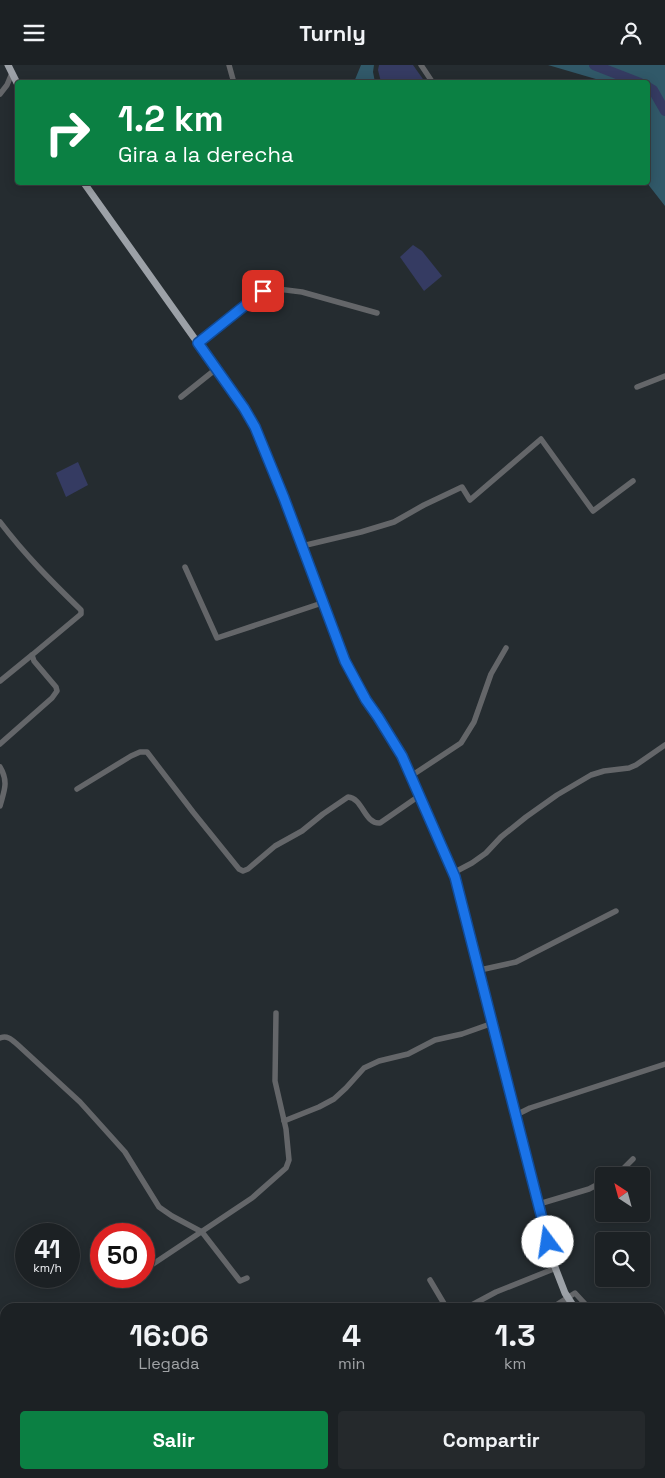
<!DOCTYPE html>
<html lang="es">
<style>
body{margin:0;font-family:"Space Grotesk",sans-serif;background:#25292c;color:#f1f3f6;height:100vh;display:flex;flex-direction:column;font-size:19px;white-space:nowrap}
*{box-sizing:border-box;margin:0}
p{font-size:16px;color:#a0a3a6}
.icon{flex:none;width:28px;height:28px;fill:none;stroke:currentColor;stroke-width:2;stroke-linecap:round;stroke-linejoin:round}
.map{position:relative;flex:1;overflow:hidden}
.details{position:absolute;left:0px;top:1238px;width:665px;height:176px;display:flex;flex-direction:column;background:#1c2124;border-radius:15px 15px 0 0;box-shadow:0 2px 12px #0003,0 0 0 1px #3a3e41}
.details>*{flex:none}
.guide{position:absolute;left:15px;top:15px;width:635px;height:105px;border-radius:5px;box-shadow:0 2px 12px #0003,0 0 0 1px #3a3e41;background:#0b8043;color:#fff;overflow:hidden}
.needle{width:32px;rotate:324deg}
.tools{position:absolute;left:595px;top:1102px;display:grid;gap:10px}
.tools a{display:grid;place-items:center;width:55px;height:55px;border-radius:5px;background:#1c2124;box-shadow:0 2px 12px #0003,0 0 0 1px #3a3e41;font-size:25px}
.speed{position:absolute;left:15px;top:1158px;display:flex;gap:10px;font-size:25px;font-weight:700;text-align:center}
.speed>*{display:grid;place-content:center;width:65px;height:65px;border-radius:50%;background:#1c2124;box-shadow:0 2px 12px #0003,0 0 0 1px #3a3e41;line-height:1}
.speed small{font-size:12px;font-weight:400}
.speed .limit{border:8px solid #d22;background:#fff;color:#111}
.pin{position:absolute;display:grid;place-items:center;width:42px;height:42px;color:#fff;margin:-21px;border-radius:10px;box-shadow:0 2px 8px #0006}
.me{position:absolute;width:55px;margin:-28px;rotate:346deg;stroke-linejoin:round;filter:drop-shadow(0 0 4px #0008)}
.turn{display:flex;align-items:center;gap:18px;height:105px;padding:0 20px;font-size:22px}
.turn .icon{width:65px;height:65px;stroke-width:2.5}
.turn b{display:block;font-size:35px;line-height:42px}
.eta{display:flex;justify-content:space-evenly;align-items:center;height:85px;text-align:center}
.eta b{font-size:30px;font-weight:800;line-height:35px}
.action{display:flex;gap:10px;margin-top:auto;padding:10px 20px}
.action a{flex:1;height:58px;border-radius:5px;background:#0b8043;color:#fff;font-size:20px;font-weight:800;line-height:58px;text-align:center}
.action a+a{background:#25292c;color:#f1f3f6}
header{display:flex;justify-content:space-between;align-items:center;height:65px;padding:0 20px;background:#1c2124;font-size:22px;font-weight:800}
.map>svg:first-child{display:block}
</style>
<header><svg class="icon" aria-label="menu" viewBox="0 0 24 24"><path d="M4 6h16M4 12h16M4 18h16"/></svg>Turnly<svg class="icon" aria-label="person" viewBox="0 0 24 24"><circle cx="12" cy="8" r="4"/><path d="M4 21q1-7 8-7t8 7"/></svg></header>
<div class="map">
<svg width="665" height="1413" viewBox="0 0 665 1413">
<rect width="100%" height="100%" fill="#252c30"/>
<g fill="#315969">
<polygon points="361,0 374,0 373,7 375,17 354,17"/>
<polygon points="548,0 665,0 665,141 647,118 648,61 650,54 648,51 648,18 606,17"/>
</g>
<g fill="#353b62">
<polygon points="379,0 413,0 425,17 381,17 378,5"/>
<polygon points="413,180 422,186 442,211 424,226 400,192"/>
<polygon points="78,397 88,420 66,432 56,408"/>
</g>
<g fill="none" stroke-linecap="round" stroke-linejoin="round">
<g stroke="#353b62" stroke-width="10">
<polyline points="594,0 640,18"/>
<polyline points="648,22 653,25 665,46"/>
</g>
<g stroke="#646669" stroke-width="5.5">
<polyline points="229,0 234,18"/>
<polyline points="421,0 433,18"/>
<polyline points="0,29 7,20 12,8"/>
<polyline points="198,278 263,226 278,224 302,227 377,248"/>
<polyline points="637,322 665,311"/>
<polyline points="181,332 216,304"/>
<path d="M 0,457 C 25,490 51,516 81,545 L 81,549 L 32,590 L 34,596 L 56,622 L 57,626 L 52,633 L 0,679"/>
<polyline points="302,481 361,467 394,457 424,440 462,422 470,435 541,374 593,446 633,416"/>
<polyline points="185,502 217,573 322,538"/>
<polyline points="0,616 32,590"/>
<path d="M 0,702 C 9,717 4,726 0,741"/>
<polyline points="411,711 461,678 474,657 491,609 506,583"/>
<path d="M 77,724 L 131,691 L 140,687 L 147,687 L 193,747 L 239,804 L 243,806 L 248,804 L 275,781 L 302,766 L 323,749 L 348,732 C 363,733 364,759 380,758 L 419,731"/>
<polyline points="453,808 472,798 486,788 501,772 526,752 557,730 591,710 604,706 629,703 636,700 665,680"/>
<polyline points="480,905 516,897 616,846"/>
<path d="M 0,973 C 8,970 12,975 18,980 L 80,1037 L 125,1087 L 159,1142 L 172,1151 L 202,1167 L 240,1216 L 247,1213"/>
<polyline points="516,1050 530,1043 665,999"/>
<polyline points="284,1056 319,1042 334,1034 346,1023 364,1003 379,996 408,989 435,975 462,969 493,958"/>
<polyline points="614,1111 618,1109 633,1094"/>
<polyline points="539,1139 589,1124 604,1116"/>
<polyline points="144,1205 252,1133 286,1103 289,1095 286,1064 275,1016 276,948"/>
<polyline points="128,1215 134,1211"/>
<polyline points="430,1215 446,1242"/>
<polyline points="468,1242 496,1227 556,1203"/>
<polyline points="553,1242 575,1228 588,1242"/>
<polyline points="586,1413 595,1409"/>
</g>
<g stroke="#9ca1a7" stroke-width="7">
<polyline points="8,0 18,20"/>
<polyline points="84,118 244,343 259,371 345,597 366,635 378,652 402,691 453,808 462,837 553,1197 565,1228 574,1242"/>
<polyline points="660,1390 665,1399"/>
</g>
</g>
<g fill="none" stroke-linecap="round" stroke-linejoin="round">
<defs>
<polyline id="route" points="263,226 198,278 244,343 255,362 284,433 345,596 366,635 378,652 402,691 455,812 548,1177"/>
</defs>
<use href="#route" stroke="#114b97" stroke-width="12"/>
<use href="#route" stroke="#1a73e8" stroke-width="9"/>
</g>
</svg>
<div class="tools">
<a><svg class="needle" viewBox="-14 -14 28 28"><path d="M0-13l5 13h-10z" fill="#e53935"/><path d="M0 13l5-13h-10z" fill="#a0a3a6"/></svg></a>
<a><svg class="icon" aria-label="search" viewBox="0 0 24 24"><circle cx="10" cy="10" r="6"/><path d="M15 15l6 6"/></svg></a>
</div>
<div class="speed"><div>41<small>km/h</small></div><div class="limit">50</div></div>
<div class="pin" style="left:263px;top:226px;background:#d93025"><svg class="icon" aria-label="arrive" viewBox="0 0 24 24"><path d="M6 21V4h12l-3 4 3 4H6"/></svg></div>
<svg class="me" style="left:548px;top:1177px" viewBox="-20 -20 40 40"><circle r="19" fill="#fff"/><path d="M0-13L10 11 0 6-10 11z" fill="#1a73e8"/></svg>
<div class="guide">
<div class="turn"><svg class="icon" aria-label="right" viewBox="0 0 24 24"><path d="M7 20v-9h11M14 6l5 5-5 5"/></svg><div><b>1.2 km</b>Gira a la derecha</div></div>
</div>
<section class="details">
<div class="eta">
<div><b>16:06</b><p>Llegada</p></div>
<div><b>4</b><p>min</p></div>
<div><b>1.3</b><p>km</p></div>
</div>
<div class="action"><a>Salir</a><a>Compartir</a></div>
</section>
</div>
